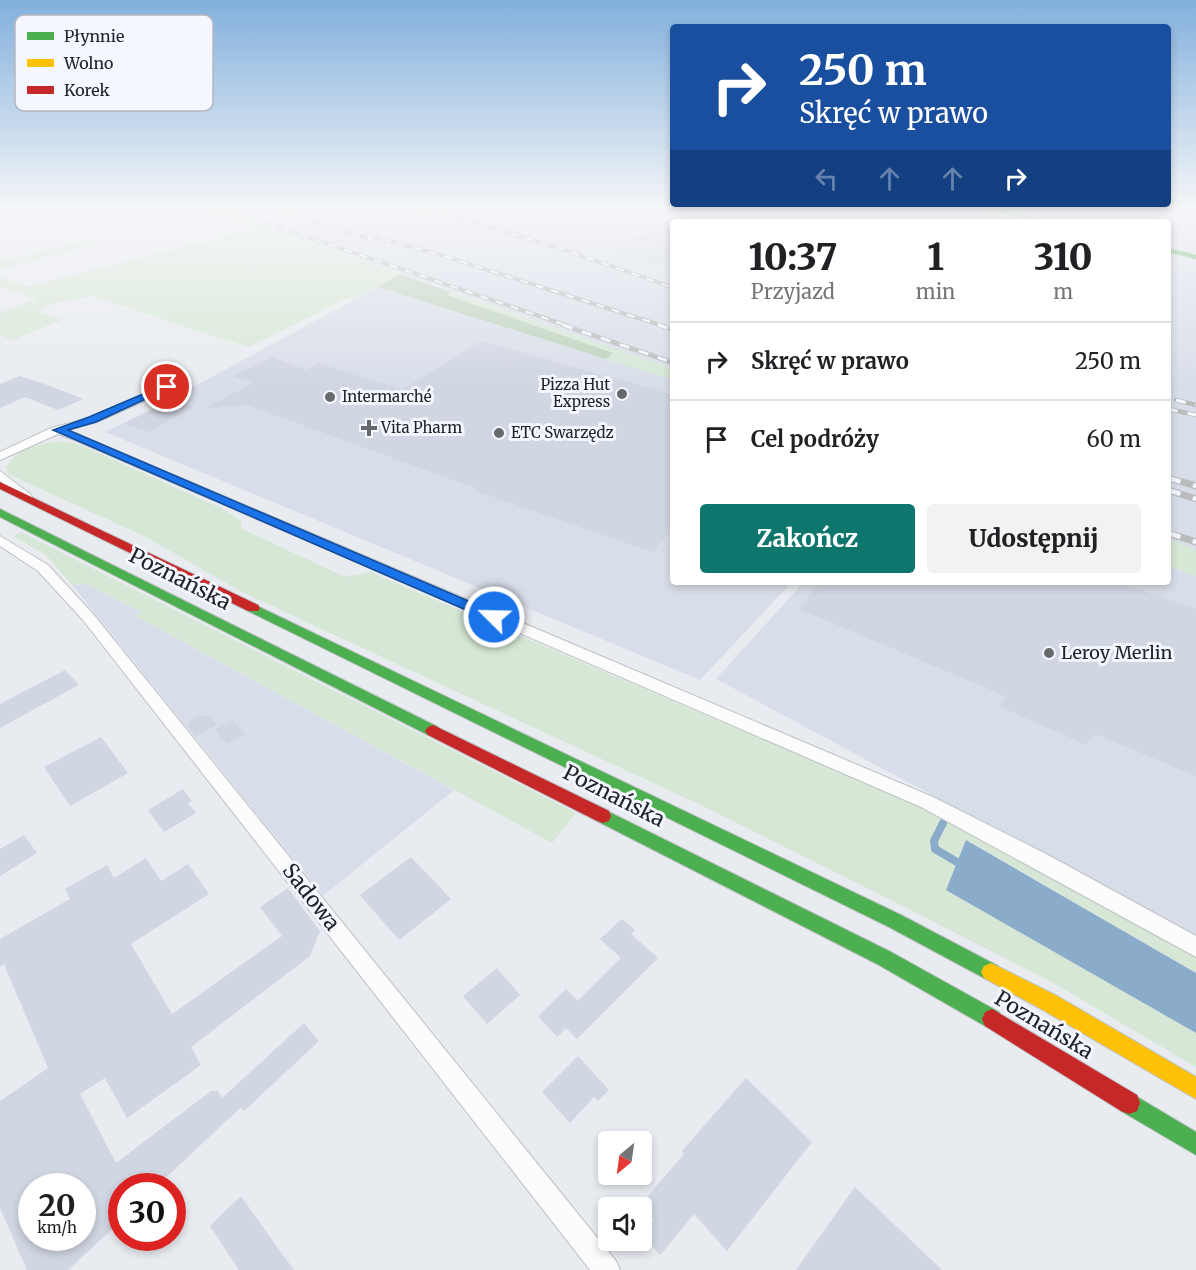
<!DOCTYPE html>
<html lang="pl">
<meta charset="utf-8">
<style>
body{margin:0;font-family:Merriweather,serif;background:#f2f2f2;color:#202124;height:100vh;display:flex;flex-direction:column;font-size:22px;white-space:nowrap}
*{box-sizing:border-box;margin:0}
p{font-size:20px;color:#757577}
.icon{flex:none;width:33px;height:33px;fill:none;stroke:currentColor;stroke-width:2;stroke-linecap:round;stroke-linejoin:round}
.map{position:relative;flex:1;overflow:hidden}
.sheet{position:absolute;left:670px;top:219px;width:501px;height:366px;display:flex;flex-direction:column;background:#fff;border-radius:6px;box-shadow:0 3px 9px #0003}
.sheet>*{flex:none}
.hud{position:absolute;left:670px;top:24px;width:501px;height:183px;border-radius:6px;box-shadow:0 3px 9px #0003;background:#1a4fa0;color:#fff;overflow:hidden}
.needle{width:39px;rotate:209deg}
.tools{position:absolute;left:598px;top:1131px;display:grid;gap:12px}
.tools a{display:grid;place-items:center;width:54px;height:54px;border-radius:6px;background:#fff;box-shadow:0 3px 9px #0003;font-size:30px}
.speed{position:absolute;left:18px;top:1173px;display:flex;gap:12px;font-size:30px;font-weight:700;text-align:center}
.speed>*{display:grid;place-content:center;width:78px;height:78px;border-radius:50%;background:#fff;box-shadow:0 3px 9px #0003;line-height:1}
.speed small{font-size:15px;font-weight:400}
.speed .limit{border:9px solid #d22;background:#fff;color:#111}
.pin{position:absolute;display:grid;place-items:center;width:51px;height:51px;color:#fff;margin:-26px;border:3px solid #fff;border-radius:50%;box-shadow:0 2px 6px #0007}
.me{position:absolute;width:66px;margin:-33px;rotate:293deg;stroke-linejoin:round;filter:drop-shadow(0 0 4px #0008)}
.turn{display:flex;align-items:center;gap:21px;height:126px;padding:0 30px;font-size:27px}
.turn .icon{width:78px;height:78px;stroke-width:2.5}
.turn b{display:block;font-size:42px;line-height:51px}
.lanes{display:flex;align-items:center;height:57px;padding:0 30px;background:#0003;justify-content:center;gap:30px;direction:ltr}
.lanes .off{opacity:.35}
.eta{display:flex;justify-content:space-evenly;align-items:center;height:102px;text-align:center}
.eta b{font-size:36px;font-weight:800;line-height:42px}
.button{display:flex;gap:12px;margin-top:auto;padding:12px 30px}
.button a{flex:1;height:69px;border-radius:6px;background:#0f766e;color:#fff;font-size:24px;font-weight:800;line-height:69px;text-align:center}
.button a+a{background:#f2f2f2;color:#202124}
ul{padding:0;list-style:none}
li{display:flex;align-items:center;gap:18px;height:78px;padding:0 30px;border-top:2px solid #e0e0e0}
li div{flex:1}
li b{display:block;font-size:22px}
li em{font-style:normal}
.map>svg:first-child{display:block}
</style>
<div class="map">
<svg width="1196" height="1270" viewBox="0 0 1196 1270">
<rect width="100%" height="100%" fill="#e8ebf0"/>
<g fill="#d8dee9">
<polygon points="215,208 243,208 272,218 246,208 971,208 1030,222 674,222 673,369"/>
<polygon points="1003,208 1196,208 1196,253 1169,246 1168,222 1063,222"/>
<polygon points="1168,255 1196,261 1196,550 1169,540"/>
<polygon points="378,287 673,380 674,582 792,582 700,680 105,432 169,400"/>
<polygon points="1169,566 1196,576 1196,937 716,679 804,582 1168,582"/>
<polygon points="86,584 141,612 136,616 454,790 323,896 72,585"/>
</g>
<g fill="#d6e8d5">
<polygon points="202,208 215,208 400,274 354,300 348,298 248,347 92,296 54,303 36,311 62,320 12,340 0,335 0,313 37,299 0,286 0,277 27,287 259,228"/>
<polygon points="86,241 95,245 0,269 0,262"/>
<polygon points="451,292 673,369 673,380 606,359 612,353 446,295"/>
<path d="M 52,442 L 68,442 L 80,445 L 221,508 L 241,521 L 242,529 L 345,577 L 370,572 L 929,810 L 1196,955 L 1196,973 L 967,840 L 946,889 L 1196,1033 L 1196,1067 L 1050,981 L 873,891 L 707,808 L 242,592 L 146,537 L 8,474 L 6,467 C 17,450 33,446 52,442 Z"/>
<polygon points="21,532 576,813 552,843 136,616 141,612 86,584 72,585 46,555 13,536"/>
<polygon points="1169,540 1196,550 1196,576 1169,566"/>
</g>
<polygon fill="#bdd3bb" points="400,274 451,292 447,295 613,353 606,359 378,287"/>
<polygon fill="#8aabca" points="966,840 1196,973 1196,1033 946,890"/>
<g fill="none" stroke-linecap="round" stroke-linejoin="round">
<polyline stroke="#8aabca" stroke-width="8" points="943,823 934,841 935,849 957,862"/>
</g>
<g fill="#d0d6e2" fill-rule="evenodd">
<polygon points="674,227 660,244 674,248 674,257 656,264 614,251 628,245 627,238 643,237 655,228"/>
<polygon points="481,341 674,395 674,528 652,552 473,490 475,488 247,405 205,408 254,383 233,376 272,357 306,370 318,363 402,390"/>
<polygon points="20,376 50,386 83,399 58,410 25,397 0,408 0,384"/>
<polygon points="176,400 194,407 147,432 125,424 169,401"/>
<polygon points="821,582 1117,582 1196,609 1196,776 1095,734 1087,745 1000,707 1005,696 799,609"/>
<polygon points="65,670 79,685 0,728 0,704"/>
<polygon points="198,716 208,716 217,725 196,737 187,727 191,720"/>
<polygon points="233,720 245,734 227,744 215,730"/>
<polygon points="101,737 128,773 70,806 44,767"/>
<polygon points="183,789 192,801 188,803 196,813 164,832 148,810"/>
<polygon points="24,835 37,853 0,876 0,849"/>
<polygon points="411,857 451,899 399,940 360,895"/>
<path d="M 146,858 L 161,881 L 188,864 L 209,894 L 131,944 L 172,1014 L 282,936 L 260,907 L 288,888 L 320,931 L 310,956 L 191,1047 L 201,1065 L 127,1118 L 105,1078 L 80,1094 L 116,1163 L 211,1091 L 218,1091 L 222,1098 L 304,1023 L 319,1041 L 244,1111 L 241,1107 L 157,1186 L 122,1186 L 122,1220 L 68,1270 L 27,1270 L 0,1208 L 0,1101 L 48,1068 L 4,964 L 0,967 L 0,939 L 70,899 L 65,889 L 107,865 L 114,878 ZM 32,1186 L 82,1186 L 82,1238 L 32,1238 Z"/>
<polygon points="622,919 635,930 631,934 658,958 577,1039 566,1028 557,1037 538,1016 566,989 578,1001 621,958 600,939"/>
<polygon points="497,968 520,995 487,1024 463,996"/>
<polygon points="578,1056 609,1090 598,1101 594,1097 570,1123 542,1092"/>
<polygon points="746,1078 812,1142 727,1251 694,1214 660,1255 642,1234 654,1220 641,1204 684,1154 682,1151"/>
<polygon points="855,1187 942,1270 796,1270"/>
<polygon points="241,1196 280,1251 294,1270 239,1270 210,1226"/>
</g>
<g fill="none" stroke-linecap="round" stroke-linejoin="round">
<defs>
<g id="street">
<polygon points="167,384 171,385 171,389 97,422 68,430 933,797 1048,855 1196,936 1196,957 921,807 77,441 58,434 0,460 0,452 51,428 89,418"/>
<polygon points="0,471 30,494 32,497 30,500 22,500 0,481"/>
<polygon points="0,536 48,565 93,614 616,1261 620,1270 590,1270 83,620 38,571 0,546"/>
</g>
<g id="fast">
<polygon points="985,208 997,208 1049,222 1038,222"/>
<polygon points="1168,248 1196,255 1196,259 1168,252"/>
<polygon points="0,509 438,727 441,731 438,735 428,735 0,517"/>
<polygon points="253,604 901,915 998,966 1001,972 998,978 991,981 984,978 889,927 248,611 246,608 248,605"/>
<polygon points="603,809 891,952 999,1012 1002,1019 999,1026 992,1029 985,1026 877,964 597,821 595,816 597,811"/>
<polygon points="1129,1092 1196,1132 1196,1155 1121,1111 1118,1103 1121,1095"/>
</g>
<polygon id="slow" points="991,963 1057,996 1196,1077 1196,1099 1043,1010 984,978 981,972 984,966"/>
<g id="jam">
<polygon points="0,482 258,605 260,608 258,611 248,611 0,489"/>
<polygon points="433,725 609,811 611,816 609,821 603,823 597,821 428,735 425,731 428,727"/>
<polygon points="992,1009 1137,1095 1140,1103 1137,1111 1129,1114 1121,1111 985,1026 982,1019 985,1012"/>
</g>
</defs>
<use href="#street" stroke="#bec0c4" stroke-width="2"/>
<use href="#fast" stroke="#bec0c4" stroke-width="2"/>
<use href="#slow" stroke="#bec0c4" stroke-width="2"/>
<use href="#jam" stroke="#bec0c4" stroke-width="2"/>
<use href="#street" fill="#fcfcfd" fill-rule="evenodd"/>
<use href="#fast" fill="#4caf50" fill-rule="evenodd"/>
<use href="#slow" fill="#ffc107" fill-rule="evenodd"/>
<use href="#jam" fill="#c62828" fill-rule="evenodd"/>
<defs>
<g id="rail-far2">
<polyline points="223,208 568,326"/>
<polyline points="276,208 373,240"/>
<path d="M 401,208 C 495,223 584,257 674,288"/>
<polyline points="367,235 441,255 663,326"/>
</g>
<g id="rail-far1">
<polyline points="563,325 674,363"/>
<polyline points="658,325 674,330"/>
<polyline points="1176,400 1196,405"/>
<polyline points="1168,409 1196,415"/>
<polyline points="1168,478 1172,479"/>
</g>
<g id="rail">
<polyline points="1168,478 1196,486"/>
<polyline points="1168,490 1196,499"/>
<polyline points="1168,533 1196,542"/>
</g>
</defs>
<use href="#rail-far2" stroke="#babbbb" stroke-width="4"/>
<use href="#rail-far1" stroke="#babbbb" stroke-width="4.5"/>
<use href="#rail" stroke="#babbbb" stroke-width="7"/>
<use href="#rail-far2" stroke="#f4f7ff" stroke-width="2" stroke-dasharray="8" stroke-linecap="butt"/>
<use href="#rail-far1" stroke="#f4f7ff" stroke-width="3" stroke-dasharray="10" stroke-linecap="butt"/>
<use href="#rail" stroke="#f4f7ff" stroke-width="4.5" stroke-dasharray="13" stroke-linecap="butt"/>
</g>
<linearGradient id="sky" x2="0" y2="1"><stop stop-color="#82b0dc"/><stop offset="0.54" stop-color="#f5f6f8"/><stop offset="1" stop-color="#f5f6f8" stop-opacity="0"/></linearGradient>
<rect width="1196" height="386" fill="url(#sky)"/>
<polygon fill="#1a73e8" stroke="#114b97" stroke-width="1.5" points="164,385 172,387 96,422 68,430 499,614 500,617 499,620 489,620 53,430 89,417"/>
<g fill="#67696d" stroke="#f4f7ff" stroke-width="2">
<circle cx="622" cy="394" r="6"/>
<circle cx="330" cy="397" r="6"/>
<path d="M366 419h6v6h6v6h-6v6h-6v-6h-6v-6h6z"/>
<circle cx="499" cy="433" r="6"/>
<circle cx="1049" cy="653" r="6"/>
</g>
<g text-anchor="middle" stroke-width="6" stroke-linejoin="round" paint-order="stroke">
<g font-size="15" fill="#222327" stroke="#f4f7ff" text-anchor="start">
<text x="610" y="390" text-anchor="end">Pizza Hut<tspan x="610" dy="17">Express</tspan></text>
<text x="342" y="402">Intermarché</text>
<text x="381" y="433">Vita Pharm</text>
<text x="511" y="438">ETC Swarzędz</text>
</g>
<g font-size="18" fill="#222327" stroke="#f4f7ff" text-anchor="start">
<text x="1061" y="659">Leroy Merlin</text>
</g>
<g font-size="21" fill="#222327" stroke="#f4f7ff">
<text transform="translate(180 579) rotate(27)" y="7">Poznańska</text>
<text transform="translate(614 796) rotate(27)" y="7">Poznańska</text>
<text transform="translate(311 897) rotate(52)" y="7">Sadowa</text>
<text transform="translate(1044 1025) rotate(31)" y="7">Poznańska</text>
</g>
</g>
<rect x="15" y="15" width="198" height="96" rx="9" fill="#f4f7ff" stroke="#b5b7be" stroke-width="1.5"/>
<rect x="27" y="32" width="27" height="8" fill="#4caf50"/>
<rect x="27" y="59" width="27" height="8" fill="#ffc107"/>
<rect x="27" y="86" width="27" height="8" fill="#c62828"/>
<g font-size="16" fill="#222327">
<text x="64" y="42">Płynnie</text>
<text x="64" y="69">Wolno</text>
<text x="64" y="96">Korek</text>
</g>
</svg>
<div class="tools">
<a><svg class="needle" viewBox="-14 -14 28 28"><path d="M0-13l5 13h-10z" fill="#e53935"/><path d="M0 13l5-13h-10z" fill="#757577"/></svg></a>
<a><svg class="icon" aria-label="sound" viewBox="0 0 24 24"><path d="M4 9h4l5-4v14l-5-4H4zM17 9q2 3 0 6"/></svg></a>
</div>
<div class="speed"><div>20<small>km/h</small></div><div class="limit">30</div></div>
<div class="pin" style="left:167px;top:387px;background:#d93025"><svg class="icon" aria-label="arrive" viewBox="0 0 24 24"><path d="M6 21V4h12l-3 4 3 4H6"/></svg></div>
<svg class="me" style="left:494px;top:617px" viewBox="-20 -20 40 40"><circle r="17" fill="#1a73e8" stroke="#fff" stroke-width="3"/><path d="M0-11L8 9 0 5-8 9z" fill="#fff"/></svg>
<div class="hud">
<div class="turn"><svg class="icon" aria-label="right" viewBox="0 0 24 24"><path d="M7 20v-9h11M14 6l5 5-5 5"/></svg><div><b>250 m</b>Skręć w prawo</div></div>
<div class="lanes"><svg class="icon off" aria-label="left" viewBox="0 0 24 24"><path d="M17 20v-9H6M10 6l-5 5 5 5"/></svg><svg class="icon off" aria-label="ahead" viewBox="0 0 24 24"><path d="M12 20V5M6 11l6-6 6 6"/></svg><svg class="icon off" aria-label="ahead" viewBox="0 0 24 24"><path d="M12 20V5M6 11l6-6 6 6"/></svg><svg class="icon" aria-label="right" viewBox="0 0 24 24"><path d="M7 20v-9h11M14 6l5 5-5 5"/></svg></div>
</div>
<section class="sheet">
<div class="eta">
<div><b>10:37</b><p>Przyjazd</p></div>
<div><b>1</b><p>min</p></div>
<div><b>310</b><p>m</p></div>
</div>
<ul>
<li><svg class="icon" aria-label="right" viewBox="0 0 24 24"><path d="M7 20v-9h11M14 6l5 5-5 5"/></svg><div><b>Skręć w prawo</b></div><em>250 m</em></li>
<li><svg class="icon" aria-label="arrive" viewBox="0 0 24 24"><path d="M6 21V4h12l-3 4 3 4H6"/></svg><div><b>Cel podróży</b></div><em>60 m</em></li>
</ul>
<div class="button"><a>Zakończ</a><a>Udostępnij</a></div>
</section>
</div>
